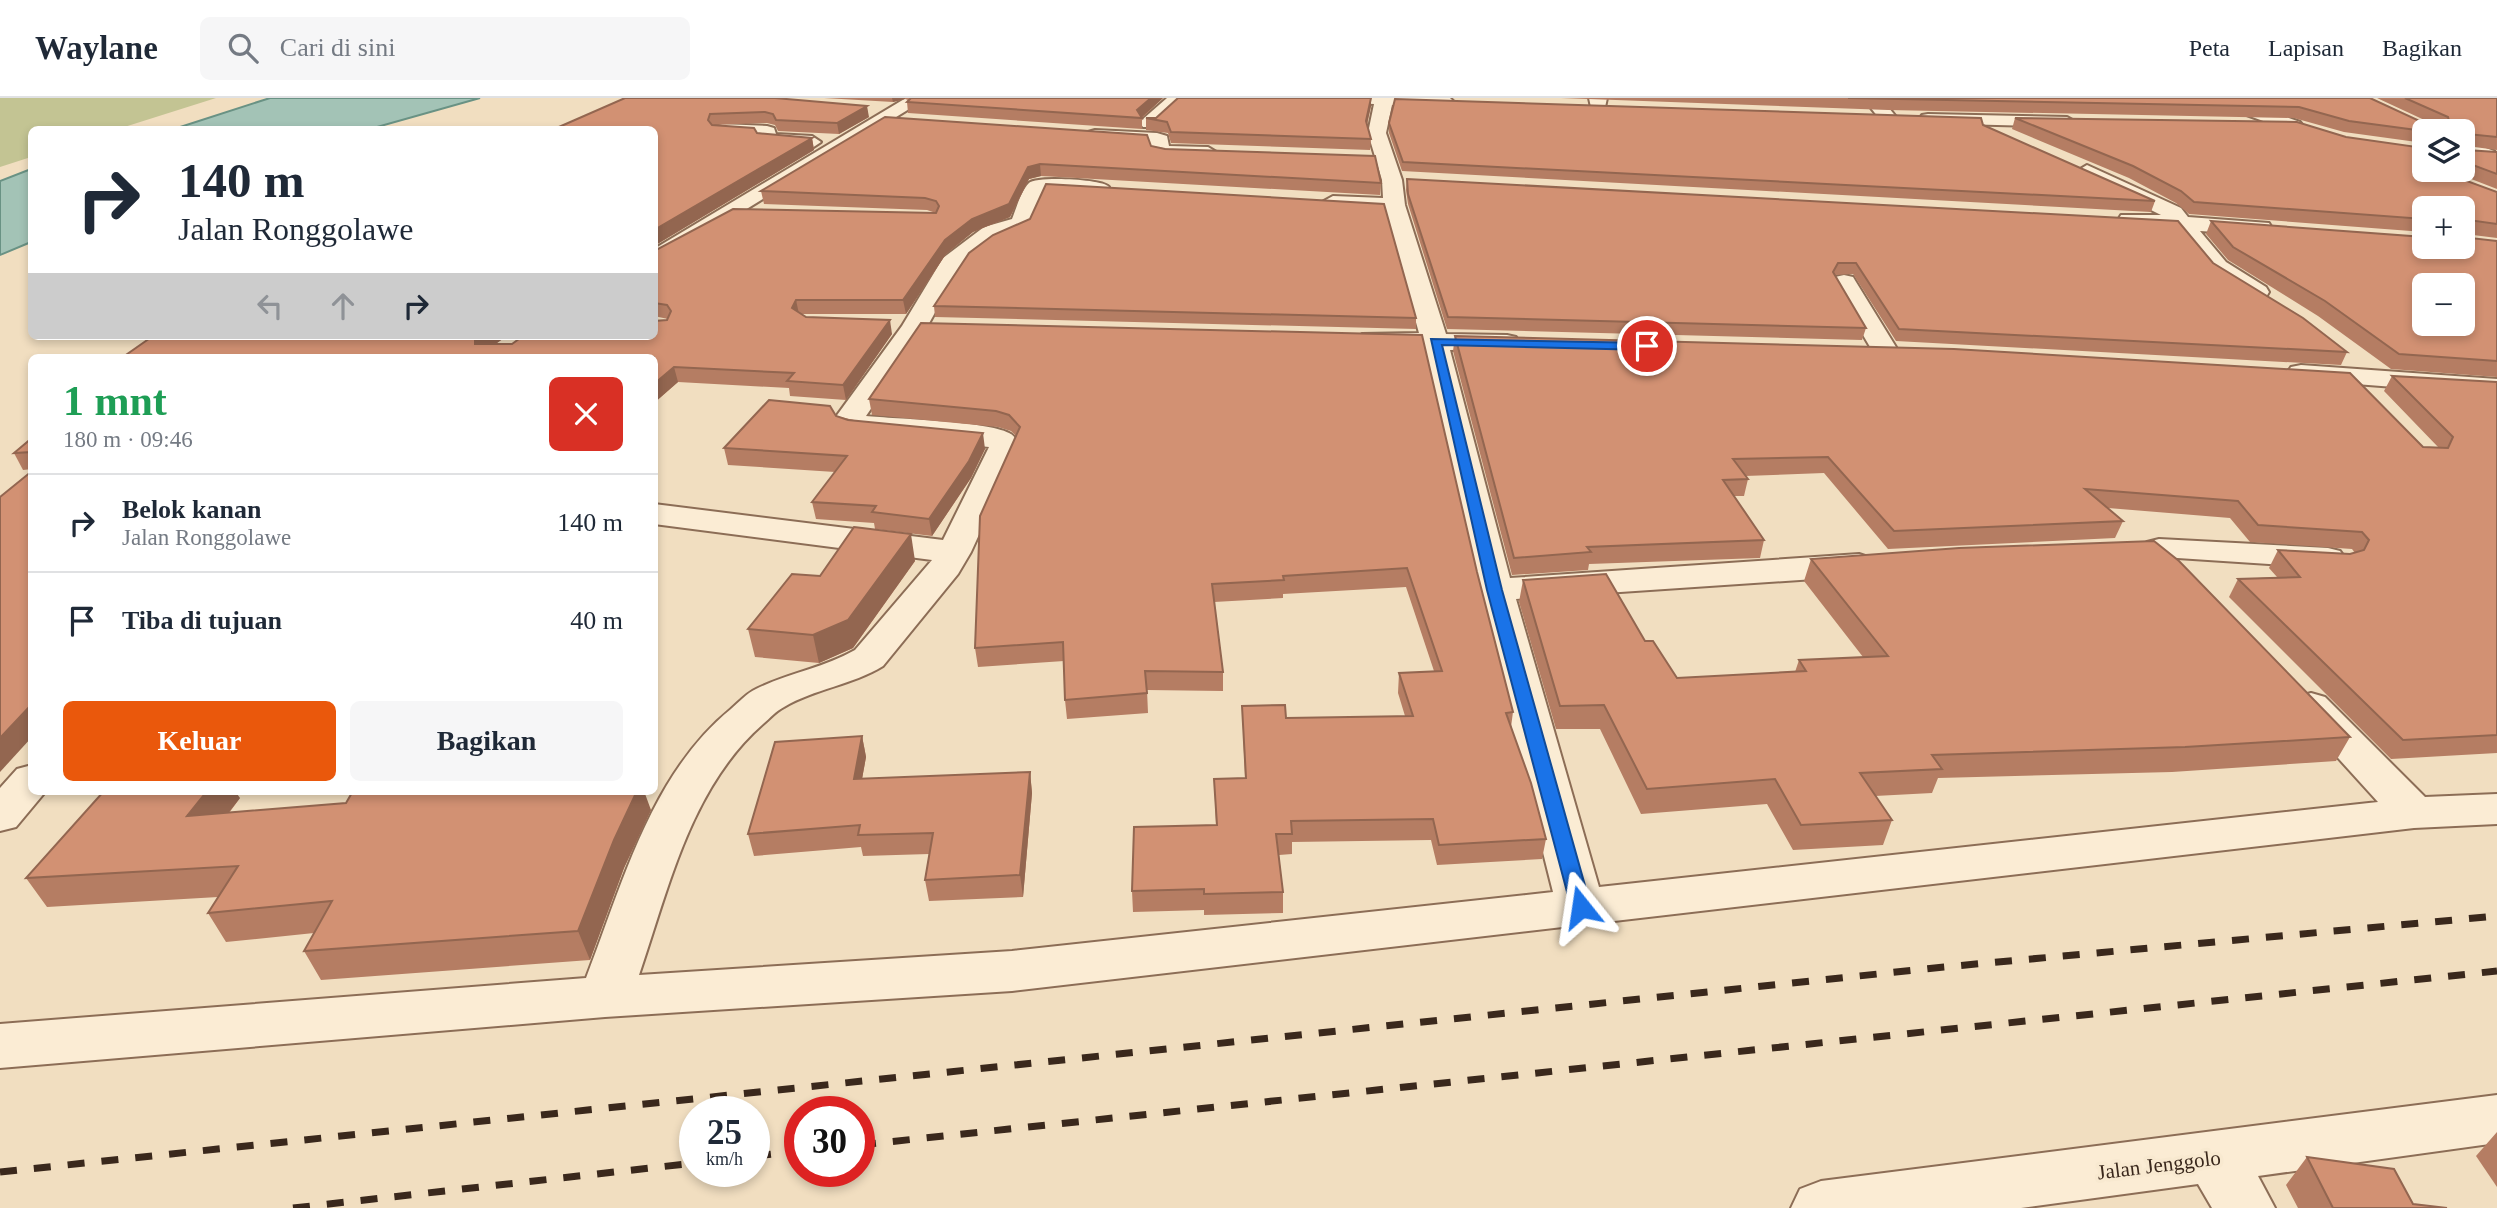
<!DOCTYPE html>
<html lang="id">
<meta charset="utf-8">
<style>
body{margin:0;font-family:Georgia,serif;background:#f6f6f7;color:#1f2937;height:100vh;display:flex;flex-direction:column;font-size:26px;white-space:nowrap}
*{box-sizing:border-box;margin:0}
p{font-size:23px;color:#747a83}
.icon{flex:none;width:38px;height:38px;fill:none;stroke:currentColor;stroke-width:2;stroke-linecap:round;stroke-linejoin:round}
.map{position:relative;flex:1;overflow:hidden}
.panel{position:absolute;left:28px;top:256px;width:630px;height:441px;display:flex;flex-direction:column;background:#fff;border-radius:10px;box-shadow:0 4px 10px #0003}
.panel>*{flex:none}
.guide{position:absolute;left:28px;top:28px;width:630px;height:214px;border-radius:10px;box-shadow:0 4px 10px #0003;background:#fff;color:#1f2937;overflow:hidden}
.fabs{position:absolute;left:2412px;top:21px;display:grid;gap:14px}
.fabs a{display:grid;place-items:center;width:63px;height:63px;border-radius:10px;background:#fff;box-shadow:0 4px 10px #0003;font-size:35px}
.speed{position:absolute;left:679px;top:998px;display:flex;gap:14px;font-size:35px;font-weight:700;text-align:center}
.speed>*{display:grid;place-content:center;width:91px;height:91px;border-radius:50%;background:#fff;box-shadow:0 4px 10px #0003;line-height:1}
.speed small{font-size:18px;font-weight:400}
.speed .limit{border:10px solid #d22;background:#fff;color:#111}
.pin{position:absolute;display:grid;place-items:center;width:60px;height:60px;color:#fff;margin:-30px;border:4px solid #fff;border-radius:50%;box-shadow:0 2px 7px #0007}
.me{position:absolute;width:77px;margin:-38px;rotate:345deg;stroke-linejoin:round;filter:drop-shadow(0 0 5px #0008)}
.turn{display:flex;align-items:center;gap:24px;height:147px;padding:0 35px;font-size:32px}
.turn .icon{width:91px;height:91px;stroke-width:2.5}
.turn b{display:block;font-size:49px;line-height:60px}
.lanes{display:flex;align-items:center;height:66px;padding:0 35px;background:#0003;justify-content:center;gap:35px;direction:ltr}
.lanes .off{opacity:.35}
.round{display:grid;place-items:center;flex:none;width:74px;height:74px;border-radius:10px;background:#f6f6f7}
.head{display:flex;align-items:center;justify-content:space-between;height:119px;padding:0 35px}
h1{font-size:42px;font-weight:800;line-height:52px;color:#1e9e55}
.cta{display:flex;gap:14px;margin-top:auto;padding:14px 35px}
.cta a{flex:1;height:80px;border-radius:10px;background:#ea580c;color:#fff;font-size:28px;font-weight:800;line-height:80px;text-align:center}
.cta a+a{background:#f6f6f7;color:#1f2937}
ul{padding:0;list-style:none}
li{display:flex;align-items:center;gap:21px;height:98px;padding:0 35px;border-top:2px solid #e0e1e3}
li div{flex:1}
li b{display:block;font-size:26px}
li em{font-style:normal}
header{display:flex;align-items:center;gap:42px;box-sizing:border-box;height:98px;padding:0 35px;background:#fff;border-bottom:2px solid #e0e1e3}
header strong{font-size:33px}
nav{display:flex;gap:38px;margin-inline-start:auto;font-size:24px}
.search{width:490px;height:63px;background:#f6f6f7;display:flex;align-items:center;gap:18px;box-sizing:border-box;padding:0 24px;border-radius:10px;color:#747a83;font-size:26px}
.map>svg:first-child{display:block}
</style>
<header>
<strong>Waylane</strong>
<div class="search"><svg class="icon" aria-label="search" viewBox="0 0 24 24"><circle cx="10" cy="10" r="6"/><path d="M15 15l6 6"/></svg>Cari di sini</div>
<nav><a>Peta</a><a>Lapisan</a><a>Bagikan</a></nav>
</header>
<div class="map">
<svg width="2497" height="1110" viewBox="0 0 2497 1110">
<rect width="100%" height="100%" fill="#f1dec0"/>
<polygon fill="#c3c493" points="0,0 216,0 118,31 32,32 31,59 0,69"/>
<g fill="#a3c3b6" stroke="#699284" stroke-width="2">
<polygon points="270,0 480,0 370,31 174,31"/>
<polygon points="31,71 31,144 0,157 0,83"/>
</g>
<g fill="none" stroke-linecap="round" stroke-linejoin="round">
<defs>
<g id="minor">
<polygon points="906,0 927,0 654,168 654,151"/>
<polygon points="1167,0 1186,0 1155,29 1143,29 1140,25 1143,21"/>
<path d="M 1343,0 L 1450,0 L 1454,4 L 1445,9 L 1392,7 L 1386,35 L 1402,82 L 1405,107 L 1446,236 L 1507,237 L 1516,239 L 1520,245 L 1516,251 L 1450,252 L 1510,480 L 1859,456 L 1871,460 L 1877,467 L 1871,474 L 1859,478 L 1516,501 L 1599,789 L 2378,704 L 2291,608 L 2297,599 L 2311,595 L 2325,599 L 2425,699 L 2497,696 L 2497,726 L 2414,730 L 1012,893 L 605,919 L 0,970 L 0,926 L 586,880 C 622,787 651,676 731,611 C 739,604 747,595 756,591 C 788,575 824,570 855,552 L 932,462 L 654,426 L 654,406 L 943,442 L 989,349 L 851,335 L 840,332 L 835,320 L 902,228 L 943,160 L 984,129 L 1012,121 C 1016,111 1021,93 1029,85 C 1036,78 1103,81 1109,89 L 1099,95 L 1045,94 L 1029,130 L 1000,139 L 960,169 L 927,229 L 866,318 C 895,321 987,323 1009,335 C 1014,337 1017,343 1020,347 L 971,454 L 958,476 L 883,568 C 852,587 814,591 784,609 C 776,613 770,620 763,626 C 691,689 669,789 639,877 L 1012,853 L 1553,794 L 1477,492 L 1423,251 L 1362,248 L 1358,242 L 1362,236 L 1419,235 L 1385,113 L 1333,110 L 1322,104 L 1333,98 L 1383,100 L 1382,82 L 1368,35 L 1374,6 L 1352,5 Z"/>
<polygon points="1589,0 1607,0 1604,14 1592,14"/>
<polygon points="1863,0 1881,0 1897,20 1888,25 1882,24"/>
<polygon points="2208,0 2233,0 2300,24 2303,28 2294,33 2288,32 2211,4"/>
<polygon points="1928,16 2067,19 2076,24 2067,29 1922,25 1919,21 1922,17"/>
<polygon points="722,26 767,28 774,30 776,36 812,38 821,44 812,50 770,47 757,39 715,36 713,32 715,28"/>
<polygon points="1095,32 1157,35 1167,38 1169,48 1208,49 1218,55 1208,61 1159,59 1152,57 1150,46 1088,42 1086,38 1088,34"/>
<polygon points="2462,41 2494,53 2497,57 2487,63 2462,54"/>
<path d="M 2087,67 L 2181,110 L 2188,119 L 2269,125 L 2272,130 L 2261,137 L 2200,133 L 2226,164 L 2266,189 L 2269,194 L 2266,199 C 2232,208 2193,154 2175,131 L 2121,127 L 2118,122 L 2121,117 L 2161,117 L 2080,77 L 2077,73 Z"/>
<polygon points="1844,177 1853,179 1856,184 1899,254 1896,260 1876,260 1873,254 1832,184 1835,179"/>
<polygon points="2301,267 2497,281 2497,297 2291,281 2287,275 2291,269"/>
<polygon points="2159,441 2328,450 2340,453 2345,460 2340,467 2328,470 2147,458 2142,451 2147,444"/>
<polygon points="32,667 32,693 46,693 16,729 0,733 0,690 17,671"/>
<polygon points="2497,997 2497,1045 2258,1078 2275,1110 2212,1110 2198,1086 2021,1110 1791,1110 1800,1091 1821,1083"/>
</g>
</defs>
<use href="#minor" stroke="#8c6d56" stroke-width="4"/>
<use href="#minor" fill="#fbecd4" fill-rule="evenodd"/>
<g stroke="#3a281c" stroke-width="7" stroke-dasharray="17 17" stroke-linecap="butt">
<polyline points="859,1047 2497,873"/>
<polyline points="754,1058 800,1053"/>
<polyline points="0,1074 1944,869 2497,818"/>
<polyline points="293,1110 695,1065"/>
</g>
</g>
<g fill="#b57d63">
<polygon points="625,0 779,0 778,1 869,19 839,36 778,33 775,27 767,25 713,27 757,35 812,40 814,52 654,148"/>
<polygon points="824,0 1163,0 1142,20 1142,31 908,15 907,4 908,2 905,1 893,4"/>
<polygon points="1371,0 1371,8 1367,27 1371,41 1370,52 1171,45 1168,35 1146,32 1146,20"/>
<polygon points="1561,0 2370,0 2428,27 2433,26 2377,0 2497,0 2497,52 2467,48 2466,52 2497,54 2497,91 2448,72 2462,72 2462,33 2424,33 2424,45 2344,34 2294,20 1888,12"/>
<polygon points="2015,20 2346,39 2497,94 2497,140 2465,136 2463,139 2497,143 2497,279 2391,271 2318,218 2228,162 2206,136 2211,123 2462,149 2424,110 2424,134 2189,116 2176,105 2129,80 2012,31"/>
<polygon points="1389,25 1983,27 2155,103 2151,114 1402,73 1389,35"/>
<polygon points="1151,48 1381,85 1380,97 1041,78 1029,81 1010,119 973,134 946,156 906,216 802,216 806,219 892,236 846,302 790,298 789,290 678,284 654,305 654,259 153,238 507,238 495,246 512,246 667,222 668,221 654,218 654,153 936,115 927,112 764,106 761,93"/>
<polygon points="1407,81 2213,165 2347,254 2341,267 1896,243 1853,176 1835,177 1866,230 1862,242 1447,231 1408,106 1406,92"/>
<polygon points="934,208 1416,220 1416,231 935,219"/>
<polygon points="921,225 1477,474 1513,614 1511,629 1546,741 1542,761 1437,767 1431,742 1292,744 1292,756 1279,757 1283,794 1283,815 1204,817 1204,812 1133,814 1132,793 1216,727 1214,681 1245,680 1242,608 1286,620 1405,618 1398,595 1399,575 1434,573 1406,489 1283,496 1283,500 1214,504 1223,574 1223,593 1147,592 1148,615 1067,621 1065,602 1064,563 978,569 975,550 1016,338 1011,333 998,329 872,317 869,301"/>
<polygon points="1455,238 2423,349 2439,350 2384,293 2392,278 2497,284 2497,655 2391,661 2229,499 2238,481 2277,479 2269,470 2278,452 2350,456 2355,455 2352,451 2250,444 2230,420 2108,410 2123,423 2115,440 1888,451 1824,375 1745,378 1748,381 1744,398 1734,398 1764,442 1760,460 1589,466 1588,472 1512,477 1453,253"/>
<polygon points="836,318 985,351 971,380 932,438 875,431 874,425 816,421 812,404 835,374 728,367 724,350"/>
<polygon points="32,340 32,371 23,372 14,355"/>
<polygon points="1811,461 2350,639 2336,663 2172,674 1938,680 1932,695 1875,698 1892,722 1883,747 1793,752 1767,706 1641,716 1600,631 1556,631 1519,504 1523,482 1645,543 1677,580 1795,574 1799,562 1863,559 1804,483"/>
<polygon points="915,463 853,550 819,565 755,559 748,531 820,478"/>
<polygon points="862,638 866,659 862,681 1030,674 1032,695 1023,799 929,803 925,782 929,756 863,758 861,749 754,758 748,736"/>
<polygon points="240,700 229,715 651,712 624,770 590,862 321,882 304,853 314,835 226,844 208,815 218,799 47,809 26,780"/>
<polygon points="2497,1034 2497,1089 2476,1058"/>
<polygon points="2307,1059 2413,1106 2447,1110 2298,1110 2286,1087"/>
</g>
<g fill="#936650">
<polygon points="892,0 905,0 905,1 893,4"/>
<polygon points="1151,0 1163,0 1141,20 1137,12"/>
<polygon points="1371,0 1371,8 1365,34 1366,23"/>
<polygon points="867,8 869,19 839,36 837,25"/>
<polygon points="812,40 814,52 654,148 654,132"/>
<polygon points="2424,56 2424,64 2411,71 2417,60"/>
<polygon points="1040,66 1041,78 1029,81 1010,119 973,134 946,156 906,216 903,202 945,142 972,121 1028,69"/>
<polygon points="796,202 799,216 792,210"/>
<polygon points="890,222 892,236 846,302 843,287"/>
<polygon points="481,238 507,238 480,257 475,246 475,242"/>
<polygon points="674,269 678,284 654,305 654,286"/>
<polygon points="983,335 985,351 971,380 932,438 929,421"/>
<polygon points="911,436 915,463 853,550 819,565 813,537"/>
<polygon points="32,606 32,639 0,674 0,640"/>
<polygon points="862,638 866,659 858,703 854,681"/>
<polygon points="1030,674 1032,695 1023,799 1020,777"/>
<polygon points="207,693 235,693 240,700 204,746 187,718"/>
<polygon points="637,693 644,693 651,712 624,770 590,862 578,833 614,742"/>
</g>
<g fill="#d29173" stroke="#936650" stroke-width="2" fill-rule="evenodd">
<polygon points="625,0 775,0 867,8 837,25 776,22 773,16 765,14 710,16 708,22 712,27 754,30 757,35 812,40 654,132 654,32 552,32"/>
<polygon points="911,0 1151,0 1137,12 1142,20 907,4"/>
<polygon points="1178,0 1371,0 1366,23 1371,41 1171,34 1167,24 1146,20 1156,20"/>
<polygon points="1848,0 2370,0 2428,27 2449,23 2448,19 2405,0 2497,0 2497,39 2468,36 2466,52 2497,54 2497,76 2462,63 2462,33 2424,33 2349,23 2299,9"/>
<polygon points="1395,1 1981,20 1983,27 2155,103 1403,64 1389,25"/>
<polygon points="885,19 1147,37 1151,48 1165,51 1375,58 1381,85 1040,66 1028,69 1009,106 972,121 945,142 903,202 796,202 792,210 806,219 890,222 843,287 787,283 794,275 674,269 654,286 654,259 123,259 153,238 481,238 475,242 475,246 512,246 523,238 654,238 654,223 667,222 671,213 667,207 654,205 654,153 733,111 936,115 939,108 936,103 925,100 761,93"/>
<polygon points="2015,20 2297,24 2346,39 2424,50 2424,56 2417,60 2422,66 2424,67 2424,72 2437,72 2497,94 2497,126 2469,122 2466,134 2462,134 2462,110 2424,110 2424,121 2194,104 2181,93 2133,68"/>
<polygon points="1407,81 2178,123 2213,165 2303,220 2347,254 1899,231 1856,165 1838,165 1833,174 1866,230 1448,219 1408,96"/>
<polygon points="1046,86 1384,106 1416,220 934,208 969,155 993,137 1030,121"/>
<path d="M 2211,123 L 2424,139 L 2424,149 L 2462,149 L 2462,139 L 2497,143 L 2497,263 L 2399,256 L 2325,203 L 2233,149 ZM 2424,187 L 2462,187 L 2462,226 L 2424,226 Z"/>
<polygon points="921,225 1422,237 1477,474 1513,614 1506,615 1531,685 1546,741 1439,747 1433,721 1291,723 1292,736 1276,736 1283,794 1204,796 1204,791 1132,793 1134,729 1217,727 1214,681 1246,680 1242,608 1285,607 1286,620 1413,618 1399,575 1442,573 1407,470 1283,478 1284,482 1212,486 1223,574 1145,573 1147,595 1065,602 1063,544 975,550 980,418 1020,329 1009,317 996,313 869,301"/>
<polygon points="1455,238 1954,251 2350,275 2423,349 2448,350 2453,339 2392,278 2497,284 2497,637 2403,642 2238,481 2300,479 2278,452 2350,456 2364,452 2369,442 2362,434 2258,427 2238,403 2085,391 2123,423 1894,433 1828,359 1733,361 1748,381 1723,382 1764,442 1587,449 1591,454 1514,460"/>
<polygon points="769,302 830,308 836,318 848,322 983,335 969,363 929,421 872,414 876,408 812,404 847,358 724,350"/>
<polygon points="32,340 32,354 14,355"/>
<polygon points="32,373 32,606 0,640 0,399"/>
<polygon points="854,429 911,436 848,522 813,537 748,531 792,476 820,478"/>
<polygon points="2154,443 2179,463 2350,639 2185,649 1932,657 1942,671 1860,675 1892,722 1801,727 1775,681 1647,691 1604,607 1560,608 1523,482 1606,476 1645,543 1653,543 1677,580 1806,573 1799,562 1888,558 1811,461 1959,450"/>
<polygon points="862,638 854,681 1030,674 1020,777 925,782 933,735 858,737 860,727 748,736 775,644"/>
<polygon points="104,693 207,693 187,718 346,705 353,693 637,693 614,742 578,833 304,853 332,803 208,815 238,768 26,780"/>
<polygon points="2307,1059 2394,1071 2413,1106 2447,1110 2333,1110"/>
</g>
<polygon fill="#1a73e8" stroke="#114b97" stroke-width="2" points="1431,241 1647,245 1653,248 1647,252 1442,247 1502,492 1591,809 1588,815 1574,815 1571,809 1487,492"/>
<g text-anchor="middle" stroke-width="7" stroke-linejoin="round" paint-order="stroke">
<g font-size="21" fill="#3a281c" stroke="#f8e9d0">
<text transform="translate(2159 1067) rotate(-7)" y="7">Jalan Jenggolo</text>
</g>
</g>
</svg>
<div class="fabs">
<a><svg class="icon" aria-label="layers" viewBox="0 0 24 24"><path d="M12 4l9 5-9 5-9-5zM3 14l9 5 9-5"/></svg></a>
<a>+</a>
<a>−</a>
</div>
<div class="speed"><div>25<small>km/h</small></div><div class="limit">30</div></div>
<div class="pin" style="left:1647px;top:248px;background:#d93025"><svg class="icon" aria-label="arrive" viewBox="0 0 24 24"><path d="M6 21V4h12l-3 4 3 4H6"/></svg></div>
<svg class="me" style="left:1581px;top:809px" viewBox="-20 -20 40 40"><path d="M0-17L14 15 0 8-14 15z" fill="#1a73e8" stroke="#fff" stroke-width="4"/></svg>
<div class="guide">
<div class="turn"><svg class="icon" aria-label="right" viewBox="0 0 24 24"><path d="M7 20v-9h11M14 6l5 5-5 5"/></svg><div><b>140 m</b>Jalan Ronggolawe</div></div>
<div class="lanes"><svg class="icon off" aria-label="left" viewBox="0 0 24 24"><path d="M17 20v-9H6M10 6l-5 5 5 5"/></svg><svg class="icon off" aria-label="ahead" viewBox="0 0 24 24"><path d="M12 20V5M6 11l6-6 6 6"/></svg><svg class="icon" aria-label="right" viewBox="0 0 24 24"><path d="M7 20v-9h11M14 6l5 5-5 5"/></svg></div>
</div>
<section class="panel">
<div class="head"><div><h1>1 mnt</h1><p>180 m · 09:46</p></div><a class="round" style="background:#d93025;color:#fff"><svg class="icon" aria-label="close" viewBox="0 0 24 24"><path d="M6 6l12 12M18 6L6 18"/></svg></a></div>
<ul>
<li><svg class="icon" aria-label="right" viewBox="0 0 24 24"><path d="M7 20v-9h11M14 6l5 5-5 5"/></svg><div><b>Belok kanan</b><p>Jalan Ronggolawe</p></div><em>140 m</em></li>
<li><svg class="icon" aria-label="arrive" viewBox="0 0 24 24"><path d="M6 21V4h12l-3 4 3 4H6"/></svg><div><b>Tiba di tujuan</b></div><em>40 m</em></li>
</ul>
<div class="cta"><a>Keluar</a><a>Bagikan</a></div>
</section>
</div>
